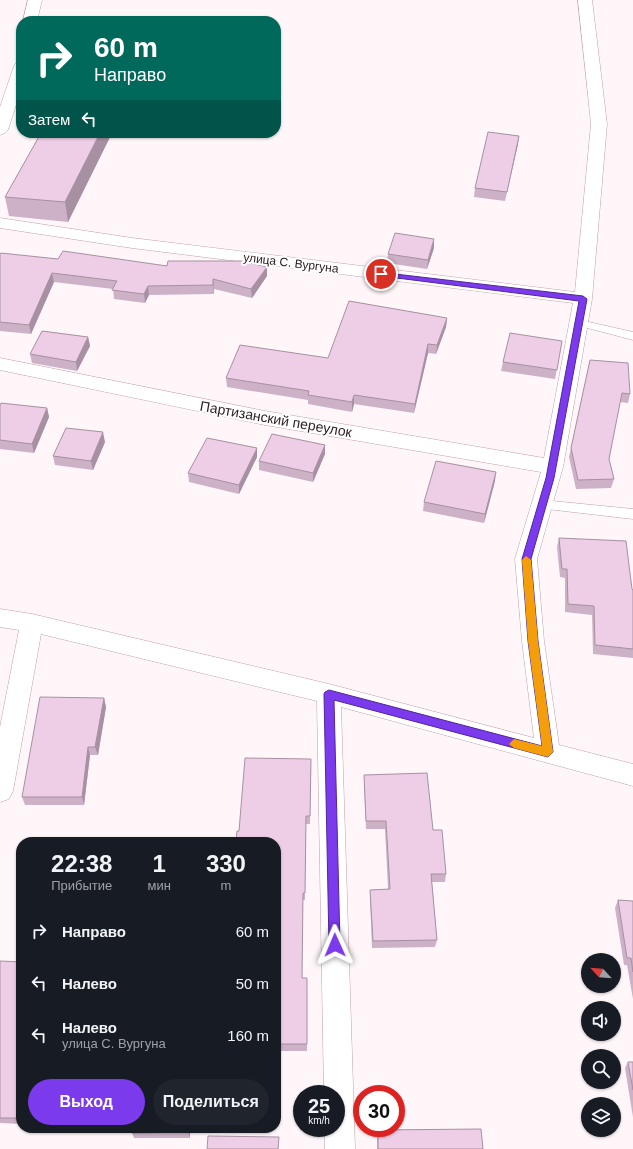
<!DOCTYPE html>
<html lang="ru">
<meta charset="utf-8">
<style>
body{margin:0;font-family:Helvetica,sans-serif;background:#20242c;color:#f1f3f6;height:100vh;display:flex;flex-direction:column;font-size:15px;white-space:nowrap}
*{box-sizing:border-box;margin:0}
p{font-size:13px;color:#9ea1a6}
.icon{flex:none;width:22px;height:22px;fill:none;stroke:currentColor;stroke-width:2;stroke-linecap:round;stroke-linejoin:round}
.map{position:relative;flex:1;overflow:hidden}
.sheet{position:absolute;left:16px;top:837px;width:265px;height:296px;display:flex;flex-direction:column;background:#171b24;border-radius:16px;box-shadow:0 1px 3px #0004}
.sheet>*{flex:none}
.banner{position:absolute;left:16px;top:16px;width:265px;height:122px;border-radius:16px;box-shadow:0 1px 3px #0004;background:#00695c;color:#fff;overflow:hidden}
.needle{width:26px;rotate:296deg}
.fabs{position:absolute;left:581px;top:953px;display:grid;gap:8px}
.fabs a{display:grid;place-items:center;width:40px;height:40px;border-radius:50%;background:#171b24;box-shadow:0 1px 3px #0004;font-size:20px}
.speed{position:absolute;left:293px;top:1085px;display:flex;gap:8px;font-size:20px;font-weight:700;text-align:center}
.speed>*{display:grid;place-content:center;width:52px;height:52px;border-radius:50%;background:#171b24;box-shadow:0 1px 3px #0004;line-height:1}
.speed small{font-size:10px;font-weight:400}
.speed .limit{border:6px solid #d22;background:#fff;color:#111}
.pin{position:absolute;display:grid;place-items:center;width:34px;height:34px;color:#fff;margin:-17px;border:2px solid #fff;border-radius:50%;box-shadow:0 1px 4px #0007}
.me{position:absolute;width:44px;margin:-22px;rotate:359deg;stroke-linejoin:round;filter:drop-shadow(0 0 3px #0008)}
.turn{display:flex;align-items:center;gap:14px;height:84px;padding:0 12px;font-size:18px}
.turn .icon{width:52px;height:52px;stroke-width:2.5}
.turn b{display:block;font-size:28px;line-height:34px}
.then{display:flex;align-items:center;height:38px;padding:0 12px;background:#0003;gap:8px;font-size:15px}
.eta{display:flex;justify-content:space-evenly;align-items:center;height:68px;text-align:center}
.eta b{font-size:24px;font-weight:800;line-height:28px}
.primary-button{display:flex;gap:8px;margin-top:auto;padding:8px 12px}
.primary-button a{flex:1;height:46px;border-radius:24px;background:#7c3aed;color:#fff;font-size:16px;font-weight:800;line-height:46px;text-align:center}
.primary-button a+a{background:#20242c;color:#f1f3f6}
ul{padding:0;list-style:none}
li{display:flex;align-items:center;gap:12px;height:52px;padding:0 12px}
li div{flex:1}
li b{display:block;font-size:15px}
li em{font-style:normal}
.map>svg:first-child{display:block}
</style>
<div class="map">
<svg width="633" height="1149" viewBox="0 0 633 1149">
<rect width="100%" height="100%" fill="#fef6f9"/>
<g fill="none" stroke-linecap="round" stroke-linejoin="round">
<defs>
<g id="service">
<polygon points="580,320 633,332 633,340 576,325 575,323 576,321"/>
<polygon points="542,500 633,509 633,519 538,508 536,505 538,502"/>
</g>
<g id="minor">
<polygon points="28,0 42,0 37,21 23,21"/>
<polygon points="578,0 592,0 607,124 592,299 563,467 537,559 544,641 559,745 633,764 633,786 341,707 355,1149 325,1149 324,1128 336,1128 336,1094 324,1094 317,701 41,634 13,791 9,799 0,802 0,727 19,630 0,627 0,609 32,614 329,684 534,738 522,641 515,559 541,472 265,425 0,370 0,358 265,411 544,458 573,303 132,248 0,228 0,218 132,238 575,292 591,124"/>
<polygon points="21,62 21,89 8,130 5,133 0,135 0,107 14,66 16,63"/>
</g>
</defs>
<use href="#service" stroke="#c39eab" stroke-width="1"/>
<use href="#minor" stroke="#c39eab" stroke-width="1"/>
<use href="#service" fill="#fff" fill-rule="evenodd"/>
<use href="#minor" fill="#fff" fill-rule="evenodd"/>
</g>
<g fill="#cdb1c6">
<polygon points="41,133 112,133 68,222 9,216 5,197"/>
<polygon points="518,144 505,201 474,197 475,188"/>
<polygon points="434,248 427,269 387,263 388,254"/>
<polygon points="0,254 58,259 167,266 267,276 252,298 214,289 214,294 149,295 145,303 114,299 113,289 54,282 31,334 0,331"/>
<polygon points="447,318 446,327 436,354 428,353 414,413 354,404 352,412 308,404 308,400 227,387 226,378 328,358"/>
<polygon points="88,337 90,346 77,371 32,363 30,354"/>
<polygon points="562,341 555,379 501,371 503,362"/>
<polygon points="590,360 630,394 628,403 620,402 609,459 614,479 611,488 576,489 569,457"/>
<polygon points="0,405 47,408 49,417 34,453 0,449"/>
<polygon points="105,442 93,470 55,465 53,456"/>
<polygon points="325,454 313,482 259,470 259,461"/>
<polygon points="257,457 239,494 189,482 188,473"/>
<polygon points="495,481 484,523 423,511 424,502"/>
<polygon points="559,538 633,590 633,658 593,654 592,615 565,612 565,578 560,577 557,547"/>
<polygon points="104,698 106,707 98,755 90,755 84,805 25,805 22,797"/>
<polygon points="311,767 310,824 306,824 305,900 303,900 302,978 307,978 307,1051 276,1051 276,842 239,831"/>
<polygon points="364,775 433,830 446,874 445,882 432,882 437,940 435,947 372,948 370,897 370,890 388,889 385,829 366,829 364,783"/>
<polygon points="618,900 633,901 633,999 627,965 624,965 615,908"/>
<polygon points="0,961 21,962 21,1124 0,1123"/>
<polygon points="628,1062 633,1062 633,1117 625,1068"/>
<polygon points="132,1128 190,1128 190,1138 134,1138 132,1133"/>
<polygon points="378,1130 483,1149 377,1149 377,1136"/>
</g>
<g fill="#a790a1">
<polygon points="100,133 112,133 68,222 65,202"/>
<polygon points="519,136 518,144 505,201 507,192"/>
<polygon points="434,239 434,248 427,269 428,260"/>
<polygon points="267,267 267,276 252,298 251,289"/>
<polygon points="52,273 54,282 31,334 29,325"/>
<polygon points="213,279 214,289 214,294 213,285"/>
<polygon points="148,286 149,295 145,303 144,294"/>
<polygon points="447,318 446,327 436,354 437,345"/>
<polygon points="88,337 90,346 77,371 76,362"/>
<polygon points="428,344 428,353 414,413 415,404"/>
<polygon points="354,395 354,404 352,412 352,402"/>
<polygon points="47,408 49,417 34,453 32,444"/>
<polygon points="103,432 105,442 93,470 91,461"/>
<polygon points="325,445 325,454 313,482 313,473"/>
<polygon points="257,448 257,457 239,494 239,485"/>
<polygon points="496,472 495,481 484,523 485,514"/>
<polygon points="104,698 106,707 98,755 95,747"/>
<polygon points="88,747 90,755 84,805 82,797"/>
<polygon points="188,1128 190,1128 190,1138 188,1132"/>
</g>
<g fill="#eecee6" stroke="#a790a1">
<polygon points="488,132 519,136 507,192 475,188"/>
<polygon points="41,133 100,133 65,202 5,197"/>
<polygon points="395,233 434,239 428,260 388,254"/>
<polygon points="63,251 167,266 168,261 242,261 267,267 251,289 213,279 213,285 148,286 144,294 112,290 117,281 52,273 29,325 0,322 0,254 1,253 58,259"/>
<polygon points="349,301 447,318 437,345 428,344 415,404 354,395 352,402 308,395 309,391 226,378 240,345 328,358"/>
<polygon points="42,331 88,337 76,362 30,354"/>
<polygon points="510,333 562,341 557,370 503,362"/>
<polygon points="590,360 628,363 630,394 622,393 609,459 614,479 578,480 571,448"/>
<polygon points="1,403 47,408 32,444 0,440 0,405"/>
<polygon points="66,428 103,432 91,461 53,456"/>
<polygon points="272,434 325,445 313,473 259,461"/>
<polygon points="207,438 257,448 239,485 188,473"/>
<polygon points="436,461 496,472 485,514 424,502"/>
<polygon points="559,538 626,541 632,589 633,590 633,649 595,645 594,606 568,604 567,569 562,569"/>
<polygon points="40,697 104,698 95,747 88,747 82,797 22,797"/>
<polygon points="245,758 311,759 310,816 306,816 305,893 303,893 302,978 307,978 307,1044 276,1044 276,842 236,842 237,831 239,831"/>
<polygon points="427,773 433,830 442,830 446,874 431,874 437,940 373,941 370,890 390,889 386,821 366,821 364,775"/>
<polygon points="618,900 633,901 633,972 631,958 627,958"/>
<polygon points="0,961 21,962 21,1118 0,1118"/>
<polygon points="628,1062 633,1062 633,1090"/>
<polygon points="132,1128 188,1128 188,1132 132,1133"/>
<polygon points="481,1129 483,1149 378,1149 378,1130"/>
<polygon points="208,1136 279,1137 278,1149 207,1149"/>
</g>
<polygon fill="#7c3aed" stroke="#51269a" points="378,272 583,296 587,299 554,478 531,559 538,641 553,752 548,757 334,700 340,945 339,949 335,951 331,949 329,945 324,694 325,692 329,690 542,746 528,641 522,559 546,478 579,301 381,276 378,275"/>
<polygon fill="#f59e0b" points="526,556 531,560 538,641 553,752 548,757 514,748 509,744 514,739 542,746 528,641 522,560"/>
<g text-anchor="middle" stroke-width="4" stroke-linejoin="round" paint-order="stroke">
<g font-size="12" fill="#2f2126" stroke="#fff">
<text transform="translate(291 263) rotate(7)" y="4">улица С. Вургуна</text>
</g>
<g font-size="14" fill="#2f2126" stroke="#fff">
<text transform="translate(276 419) rotate(10)" y="5">Партизанский переулок</text>
</g>
</g>
</svg>
<div class="fabs">
<a><svg class="needle" viewBox="-14 -14 28 28"><path d="M0-13l5 13h-10z" fill="#e53935"/><path d="M0 13l5-13h-10z" fill="#9ea1a6"/></svg></a>
<a><svg class="icon" aria-label="sound" viewBox="0 0 24 24"><path d="M4 9h4l5-4v14l-5-4H4zM17 9q2 3 0 6"/></svg></a>
<a><svg class="icon" aria-label="search" viewBox="0 0 24 24"><circle cx="10" cy="10" r="6"/><path d="M15 15l6 6"/></svg></a>
<a><svg class="icon" aria-label="layers" viewBox="0 0 24 24"><path d="M12 4l9 5-9 5-9-5zM3 14l9 5 9-5"/></svg></a>
</div>
<div class="speed"><div>25<small>km/h</small></div><div class="limit">30</div></div>
<div class="pin" style="left:381px;top:274px;background:#d93025"><svg class="icon" aria-label="arrive" viewBox="0 0 24 24"><path d="M6 21V4h12l-3 4 3 4H6"/></svg></div>
<svg class="me" style="left:335px;top:945px" viewBox="-20 -20 40 40"><path d="M0-17L14 15 0 8-14 15z" fill="#7c3aed" stroke="#fff" stroke-width="4"/></svg>
<div class="banner">
<div class="turn"><svg class="icon" aria-label="right" viewBox="0 0 24 24"><path d="M7 20v-9h11M14 6l5 5-5 5"/></svg><div><b>60 m</b>Направо</div></div>
<div class="then">Затем<svg class="icon" aria-label="left" viewBox="0 0 24 24"><path d="M17 20v-9H6M10 6l-5 5 5 5"/></svg></div>
</div>
<section class="sheet">
<div class="eta">
<div><b>22:38</b><p>Прибытие</p></div>
<div><b>1</b><p>мин</p></div>
<div><b>330</b><p>m</p></div>
</div>
<ul>
<li><svg class="icon" aria-label="right" viewBox="0 0 24 24"><path d="M7 20v-9h11M14 6l5 5-5 5"/></svg><div><b>Направо</b></div><em>60 m</em></li>
<li><svg class="icon" aria-label="left" viewBox="0 0 24 24"><path d="M17 20v-9H6M10 6l-5 5 5 5"/></svg><div><b>Налево</b></div><em>50 m</em></li>
<li><svg class="icon" aria-label="left" viewBox="0 0 24 24"><path d="M17 20v-9H6M10 6l-5 5 5 5"/></svg><div><b>Налево</b><p>улица С. Вургуна</p></div><em>160 m</em></li>
</ul>
<div class="primary-button"><a>Выход</a><a>Поделиться</a></div>
</section>
</div>
